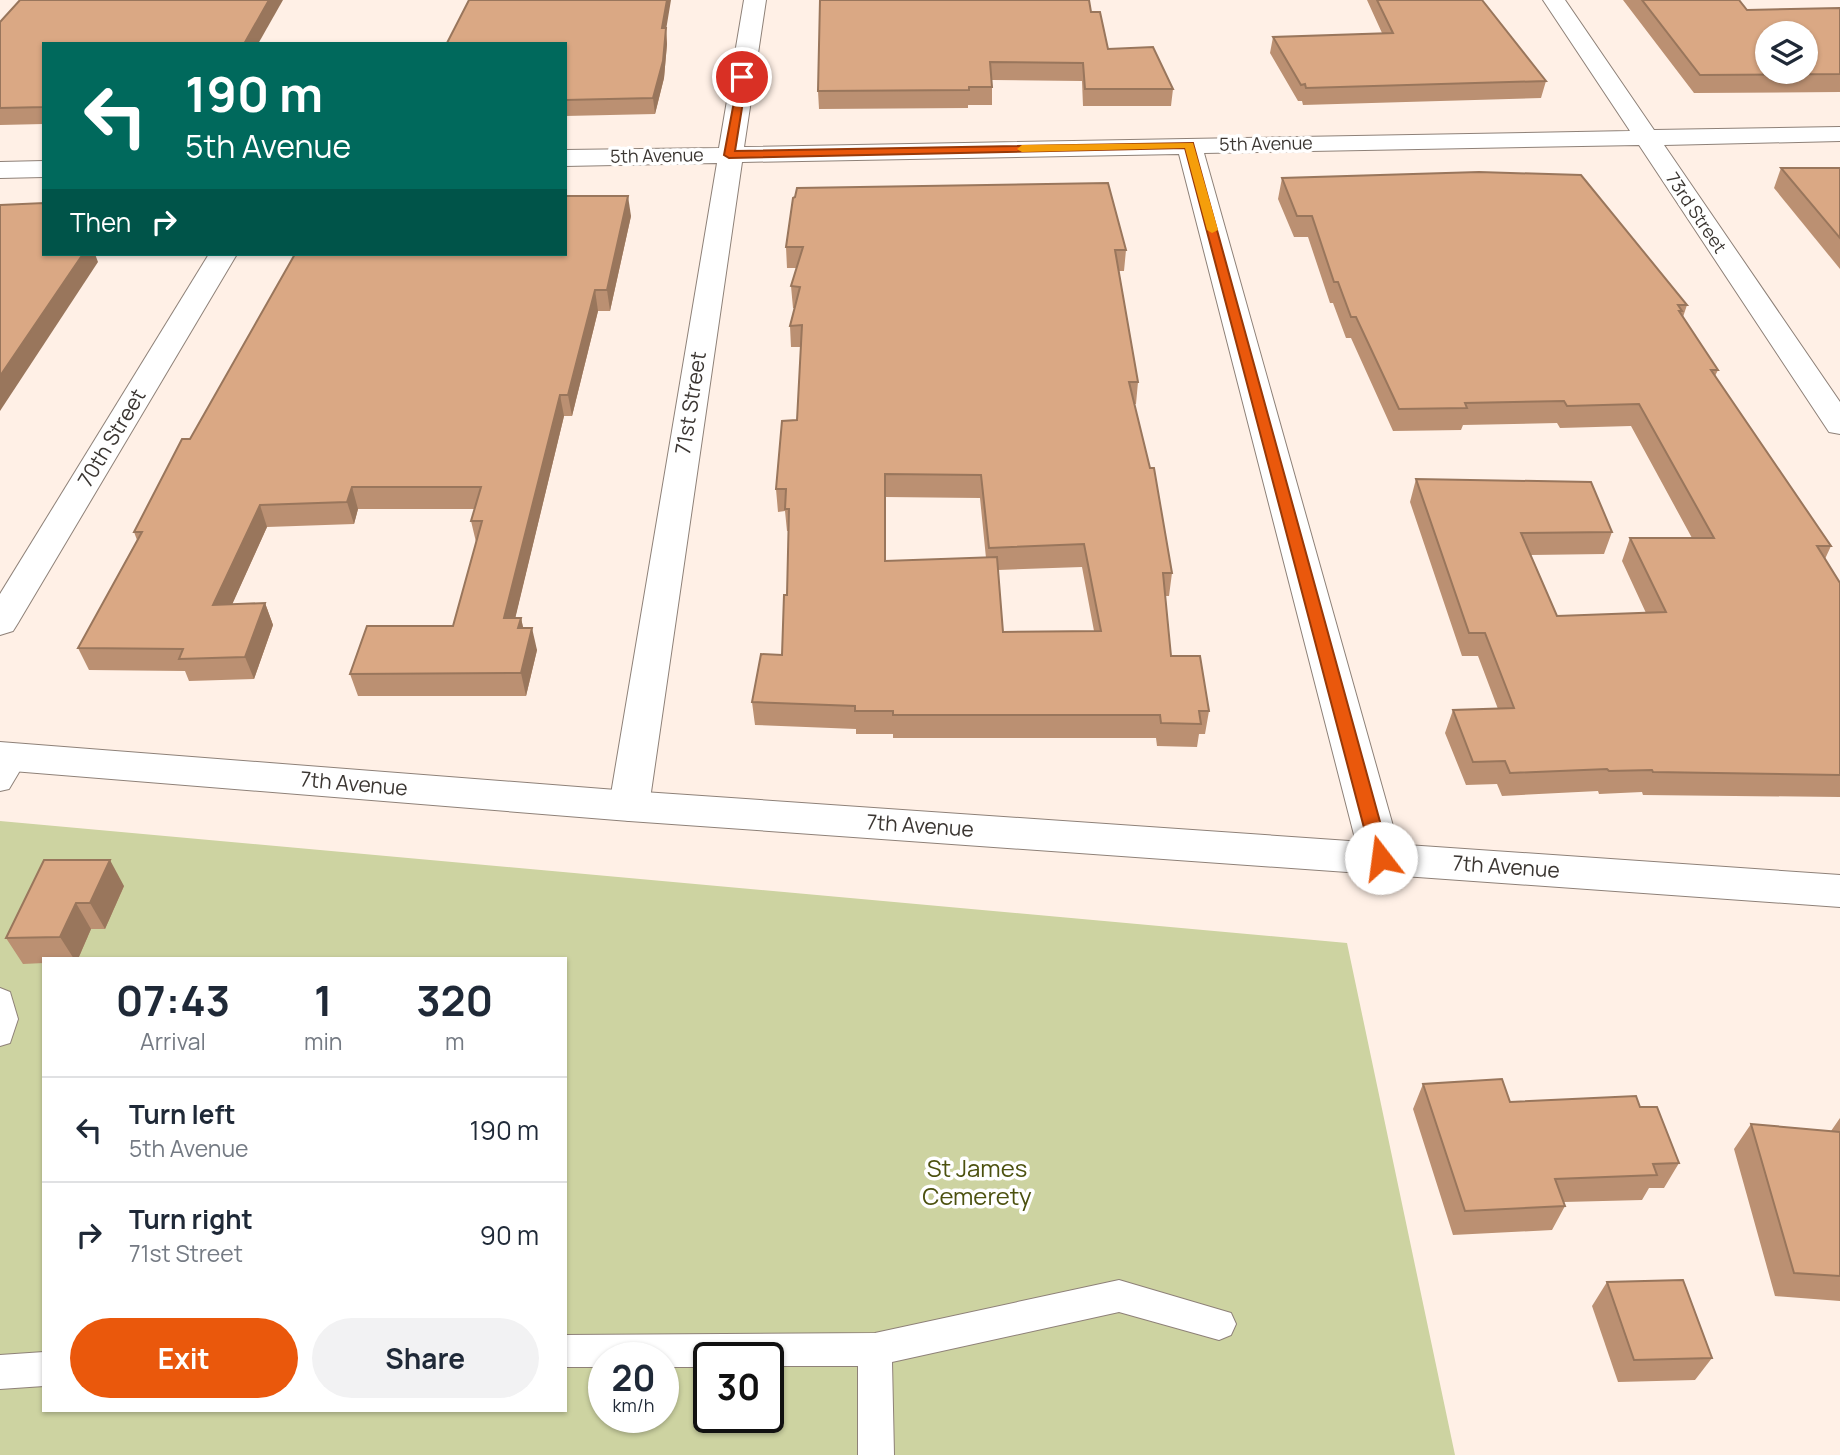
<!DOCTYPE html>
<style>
body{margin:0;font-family:Manrope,sans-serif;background:#f2f2f3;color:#1f2937;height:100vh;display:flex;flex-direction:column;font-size:26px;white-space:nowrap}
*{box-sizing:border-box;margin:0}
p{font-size:23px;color:#747a83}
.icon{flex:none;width:38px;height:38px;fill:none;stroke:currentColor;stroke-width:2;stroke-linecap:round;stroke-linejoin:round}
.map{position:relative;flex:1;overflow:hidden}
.sheet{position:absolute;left:42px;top:957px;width:525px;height:455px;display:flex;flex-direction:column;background:#fff;border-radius:0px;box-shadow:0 2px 5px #0004}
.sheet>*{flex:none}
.top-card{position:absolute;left:42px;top:42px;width:525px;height:214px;border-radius:0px;box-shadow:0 2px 5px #0004;background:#00695c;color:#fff;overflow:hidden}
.fabs{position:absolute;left:1755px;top:21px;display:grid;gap:14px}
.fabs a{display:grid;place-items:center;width:63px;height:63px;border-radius:50%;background:#fff;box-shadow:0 2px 5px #0004;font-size:35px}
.speed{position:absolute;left:588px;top:1342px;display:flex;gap:14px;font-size:35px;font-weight:700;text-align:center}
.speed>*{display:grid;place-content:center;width:91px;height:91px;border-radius:50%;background:#fff;box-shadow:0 2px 5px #0004;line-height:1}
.speed small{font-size:18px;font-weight:400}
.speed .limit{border:4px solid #111;border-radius:10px;background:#fff;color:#111}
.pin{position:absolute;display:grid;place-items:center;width:60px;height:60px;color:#fff;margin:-30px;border:4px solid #fff;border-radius:50%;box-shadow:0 2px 7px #0007}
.me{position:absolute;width:77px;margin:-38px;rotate:345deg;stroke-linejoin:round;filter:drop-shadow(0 0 5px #0008)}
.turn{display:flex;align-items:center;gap:24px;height:147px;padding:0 28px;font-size:32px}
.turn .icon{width:91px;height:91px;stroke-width:2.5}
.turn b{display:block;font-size:49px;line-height:60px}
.then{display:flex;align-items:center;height:66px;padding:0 28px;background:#0003;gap:14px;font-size:26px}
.eta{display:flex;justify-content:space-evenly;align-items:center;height:119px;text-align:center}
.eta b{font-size:42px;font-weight:700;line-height:49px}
.primary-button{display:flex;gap:14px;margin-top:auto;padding:14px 28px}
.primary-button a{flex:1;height:80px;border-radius:42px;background:#ea580c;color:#fff;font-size:28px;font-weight:700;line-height:80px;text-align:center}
.primary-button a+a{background:#f2f2f3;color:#1f2937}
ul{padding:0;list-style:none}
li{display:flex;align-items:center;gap:21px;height:105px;padding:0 28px;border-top:2px solid #e0e1e3}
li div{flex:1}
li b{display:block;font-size:26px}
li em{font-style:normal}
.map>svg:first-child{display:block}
</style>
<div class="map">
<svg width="1840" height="1455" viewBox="0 0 1840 1455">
<rect width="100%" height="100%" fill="#fff0e6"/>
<path fill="#cdd3a1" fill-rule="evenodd" d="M 0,821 L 1347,943 L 1455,1455 L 0,1455 ZM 44,959 L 565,959 L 565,1410 L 44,1410 ZM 604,1358 L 663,1358 L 663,1418 L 604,1418 ZM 709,1358 L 768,1358 L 768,1418 L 709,1418 Z"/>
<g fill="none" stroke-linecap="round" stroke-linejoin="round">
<defs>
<g id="service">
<polygon points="16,748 25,751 28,757 9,789 0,791 0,762 7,751"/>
<polygon points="0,988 10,992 18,1019 10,1043 0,1046"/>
<polygon points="1119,1280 1231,1313 1236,1324 1231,1335 1219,1340 1119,1312 892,1362 894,1455 858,1455 858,1366 768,1366 768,1358 709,1358 709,1367 663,1367 663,1358 604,1358 604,1367 565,1367 565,1335 875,1333"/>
<polygon points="44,1352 44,1386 0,1389 0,1355"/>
</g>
<g id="minor">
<polygon points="744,0 766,0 744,147 1630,131 1543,0 1565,0 1654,130 1840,127 1840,141 1664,145 1840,402 1840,434 1829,432 1639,145 1204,153 1402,858 1396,869 1381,874 1366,869 1360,858 1179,154 742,162 649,806 643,817 629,821 615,817 609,806 717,163 565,166 565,150 719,148"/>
<polygon points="44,161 44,177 0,178 0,162"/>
<polygon points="209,254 237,254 18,623 13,631 0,635 0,594"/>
</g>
<polygon id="tertiary" points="0,742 629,791 1840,875 1840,907 629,821 0,770"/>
</defs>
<use href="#service" stroke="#8e8178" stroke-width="2"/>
<use href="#minor" stroke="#8e8178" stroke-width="2"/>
<use href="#tertiary" stroke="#8e8178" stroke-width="2"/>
<use href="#service" fill="#fff" fill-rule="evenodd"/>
<use href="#minor" fill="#fff" fill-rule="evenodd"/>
<use href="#tertiary" fill="#fff" fill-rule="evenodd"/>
</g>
<g fill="#bb9072" fill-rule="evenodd">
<polygon points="1367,0 1482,0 1546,81 1541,98 1303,105 1302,101 1298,101 1270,53 1273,37 1382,33"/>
<polygon points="1623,0 1739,0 1747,10 1840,8 1840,92 1694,93"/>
<polygon points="1091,12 1108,49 1173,89 1171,106 1083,106 1082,81 992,80 992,105 968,105 968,108 819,109 818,91"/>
<polygon points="0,22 44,44 44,124 0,125"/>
<polygon points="666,30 667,44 664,78 655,114 565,116 565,44 447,43"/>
<polygon points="1781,168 1840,168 1840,269 1774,188"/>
<polygon points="1282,178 1687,305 1683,317 1718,370 1715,376 1831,546 1825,559 1840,583 1840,797 1643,795 1642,792 1599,794 1598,791 1502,796 1497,784 1466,785 1445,733 1453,710 1498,709 1478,656 1462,656 1410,502 1416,479 1612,532 1604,554 1531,555 1557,616 1646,613 1622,561 1630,538 1692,538 1631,426 1560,428 1557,423 1463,425 1461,430 1393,431 1351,338 1346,338 1333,303 1330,303 1308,237 1294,237 1278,199"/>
<polygon points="631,216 610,311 598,311 572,416 564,416 515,618 521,618 523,628 537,650 526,696 358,696 350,674 453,626 476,542 471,521 475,509 358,509 354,524 267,527 232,604 265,603 273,625 254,679 189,681 185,671 89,670 78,648 137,540 134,532 190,439 294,256 282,256 281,254 565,254"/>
<path d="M 786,247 L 1126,250 L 1124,271 L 1119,271 L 1138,382 L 1136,404 L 1134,404 L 1172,573 L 1169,596 L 1165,596 L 1171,656 L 1209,711 L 1205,734 L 1199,734 L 1197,747 L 1157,746 L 1156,738 L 893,738 L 893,734 L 856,734 L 856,729 L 755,725 L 752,702 L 782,655 L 787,595 L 789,531 L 787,531 L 785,511 L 778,512 L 776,489 L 797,420 L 801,347 L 791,347 L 790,326 L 795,308 L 793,308 L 791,286 L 797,268 L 787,268 ZM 885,497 L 980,498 L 986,558 L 885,561 ZM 1082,567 L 1094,631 L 1003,632 L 998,570 Z"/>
<polygon points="44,860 124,886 105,929 91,929 78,959 44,959 44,963 23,964 6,938"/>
<polygon points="1423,1084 1510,1102 1640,1107 1679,1163 1664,1188 1649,1188 1642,1200 1564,1202 1565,1206 1552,1230 1453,1235 1413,1109"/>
<polygon points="1840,1118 1840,1301 1775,1296 1734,1149 1751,1124 1831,1131"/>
<polygon points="1607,1282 1712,1358 1695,1380 1618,1382 1592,1306"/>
</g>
<g fill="#99765c">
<polygon points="269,0 283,0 258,44 244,44"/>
<polygon points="667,0 671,0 666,30 667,44 664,78 655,114 653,98 662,28"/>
<polygon points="628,196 631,216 610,311 607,290"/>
<polygon points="83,254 95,254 98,262 0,411 0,376"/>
<polygon points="595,290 598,311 572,416 568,395"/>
<polygon points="560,395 564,416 510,640 504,618"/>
<polygon points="352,487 358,509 354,524 347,502"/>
<polygon points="260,505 267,527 222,627 213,605"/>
<polygon points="265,603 273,625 254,679 245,657"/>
<polygon points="521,618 526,640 518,628"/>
<polygon points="532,628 537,650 526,696 521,673"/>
<polygon points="110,860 124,886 105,929 90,903"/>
<polygon points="76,903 91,929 78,959 74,959 60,937"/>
</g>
<g fill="#daa884" stroke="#99765c" stroke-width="2" fill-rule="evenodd">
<polygon points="20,0 269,0 244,44 44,44 44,107 0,108 0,22"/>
<polygon points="469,0 667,0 662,28 666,28 663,61 653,98 565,100 565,44 380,44 447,43"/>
<polygon points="820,0 1089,0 1091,12 1100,12 1108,49 1153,47 1173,89 1085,89 1083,63 990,62 992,87 969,87 969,90 818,91"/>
<polygon points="1377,0 1482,0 1546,81 1306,88 1305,84 1301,85 1273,37 1393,33"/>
<path d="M 1642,0 L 1739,0 L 1747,10 L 1840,8 L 1840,74 L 1700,75 ZM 1768,33 L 1806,33 L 1806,72 L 1768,72 Z"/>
<polygon points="1781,168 1840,168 1840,238"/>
<polygon points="1479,172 1581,175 1687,305 1678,305 1682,311 1679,311 1718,370 1711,370 1831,546 1817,546 1840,583 1840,775 1653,772 1652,770 1609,771 1607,769 1510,773 1505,761 1473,762 1453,710 1514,708 1485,633 1469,633 1416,479 1591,482 1612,532 1521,533 1557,616 1666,612 1630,538 1714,538 1639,404 1567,406 1564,401 1465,403 1467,408 1399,409 1356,317 1351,317 1338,282 1334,282 1312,216 1297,216 1282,178"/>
<path d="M 1108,183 L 1126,250 L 1115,250 L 1138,382 L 1129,382 L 1150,468 L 1154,468 L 1172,573 L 1163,573 L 1171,656 L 1200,656 L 1209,711 L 1199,711 L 1201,724 L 1161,723 L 1160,715 L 893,715 L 893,711 L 855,711 L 855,706 L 752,702 L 761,654 L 782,655 L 784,595 L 787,595 L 789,509 L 785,509 L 786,489 L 776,489 L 782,421 L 797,420 L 802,325 L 790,326 L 800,287 L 791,286 L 803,247 L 786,247 L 793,198 L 795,197 L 797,188 ZM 885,474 L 981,475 L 989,548 L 1084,544 L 1101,631 L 1003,632 L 997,557 L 885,561 Z"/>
<polygon points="565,196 628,196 607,290 595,290 568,395 560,395 504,618 521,618 518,628 532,628 521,673 350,674 367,626 453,626 482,521 471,521 481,487 352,487 347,502 260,505 213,605 265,603 245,657 179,659 183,649 78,648 142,532 134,532 182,439 190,439 295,254 565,254"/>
<polygon points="44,203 44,254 83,254 0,376 0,205"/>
<polygon points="44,860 110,860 90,903 76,903 60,937 6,938"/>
<polygon points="1502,1079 1510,1102 1636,1096 1640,1107 1657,1107 1679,1163 1653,1164 1657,1175 1555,1179 1565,1206 1465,1211 1423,1084"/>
<polygon points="1751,1124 1840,1132 1840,1276 1794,1273"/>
<polygon points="1683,1280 1712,1358 1634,1360 1607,1282"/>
</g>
<polygon fill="#ea580c" stroke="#983908" stroke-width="2" points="739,75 747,77 735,151 1193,143 1390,858 1387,862 1375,862 1372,858 1185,148 729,158 724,155"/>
<polygon fill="#f59e0b" points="1193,143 1218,230 1212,233 1207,230 1185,148 1022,152 1017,149 1022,145"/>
<g text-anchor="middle" stroke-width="7" stroke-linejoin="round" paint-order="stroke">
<g font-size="18" fill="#3b3632" stroke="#fff">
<text transform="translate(1266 144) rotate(-1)" y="6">5th Avenue</text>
<text transform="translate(657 156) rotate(-1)" y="6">5th Avenue</text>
<text transform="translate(1696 213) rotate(56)" y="6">73rd Street</text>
</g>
<g font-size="21" fill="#3b3632" stroke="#fff">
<text transform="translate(691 403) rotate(-81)" y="7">71st Street</text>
<text transform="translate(112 438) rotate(-59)" y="7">70th Street</text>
<text transform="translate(354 784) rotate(5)" y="7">7th Avenue</text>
<text transform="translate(920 826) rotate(4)" y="7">7th Avenue</text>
<text transform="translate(1506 867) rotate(4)" y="7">7th Avenue</text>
</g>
<g font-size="24" fill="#4c510f" stroke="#fff">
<text x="977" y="1177">St James<tspan x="977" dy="28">Cemerety</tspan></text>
</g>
</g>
</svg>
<div class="fabs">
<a><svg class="icon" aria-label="layers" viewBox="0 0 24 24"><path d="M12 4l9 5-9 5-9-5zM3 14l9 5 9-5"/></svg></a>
</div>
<div class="speed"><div>20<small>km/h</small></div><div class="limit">30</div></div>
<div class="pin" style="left:742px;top:77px;background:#d93025"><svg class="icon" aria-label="arrive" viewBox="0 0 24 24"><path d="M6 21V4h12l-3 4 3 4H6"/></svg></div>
<svg class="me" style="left:1381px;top:858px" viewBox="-20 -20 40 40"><circle r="19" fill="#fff"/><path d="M0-13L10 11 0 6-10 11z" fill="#ea580c"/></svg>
<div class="top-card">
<div class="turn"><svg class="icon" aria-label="left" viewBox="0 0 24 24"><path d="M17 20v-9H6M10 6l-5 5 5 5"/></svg><div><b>190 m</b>5th Avenue</div></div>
<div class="then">Then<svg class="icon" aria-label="right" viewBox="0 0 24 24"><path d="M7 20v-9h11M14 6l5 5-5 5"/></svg></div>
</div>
<section class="sheet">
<div class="eta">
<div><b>07:43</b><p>Arrival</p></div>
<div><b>1</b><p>min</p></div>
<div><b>320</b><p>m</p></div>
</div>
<ul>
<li><svg class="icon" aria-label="left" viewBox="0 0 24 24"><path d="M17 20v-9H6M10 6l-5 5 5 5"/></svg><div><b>Turn left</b><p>5th Avenue</p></div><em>190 m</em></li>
<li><svg class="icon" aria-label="right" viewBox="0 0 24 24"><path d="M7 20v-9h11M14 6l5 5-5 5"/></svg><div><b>Turn right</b><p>71st Street</p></div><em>90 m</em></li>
</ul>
<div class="primary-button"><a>Exit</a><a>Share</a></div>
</section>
</div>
